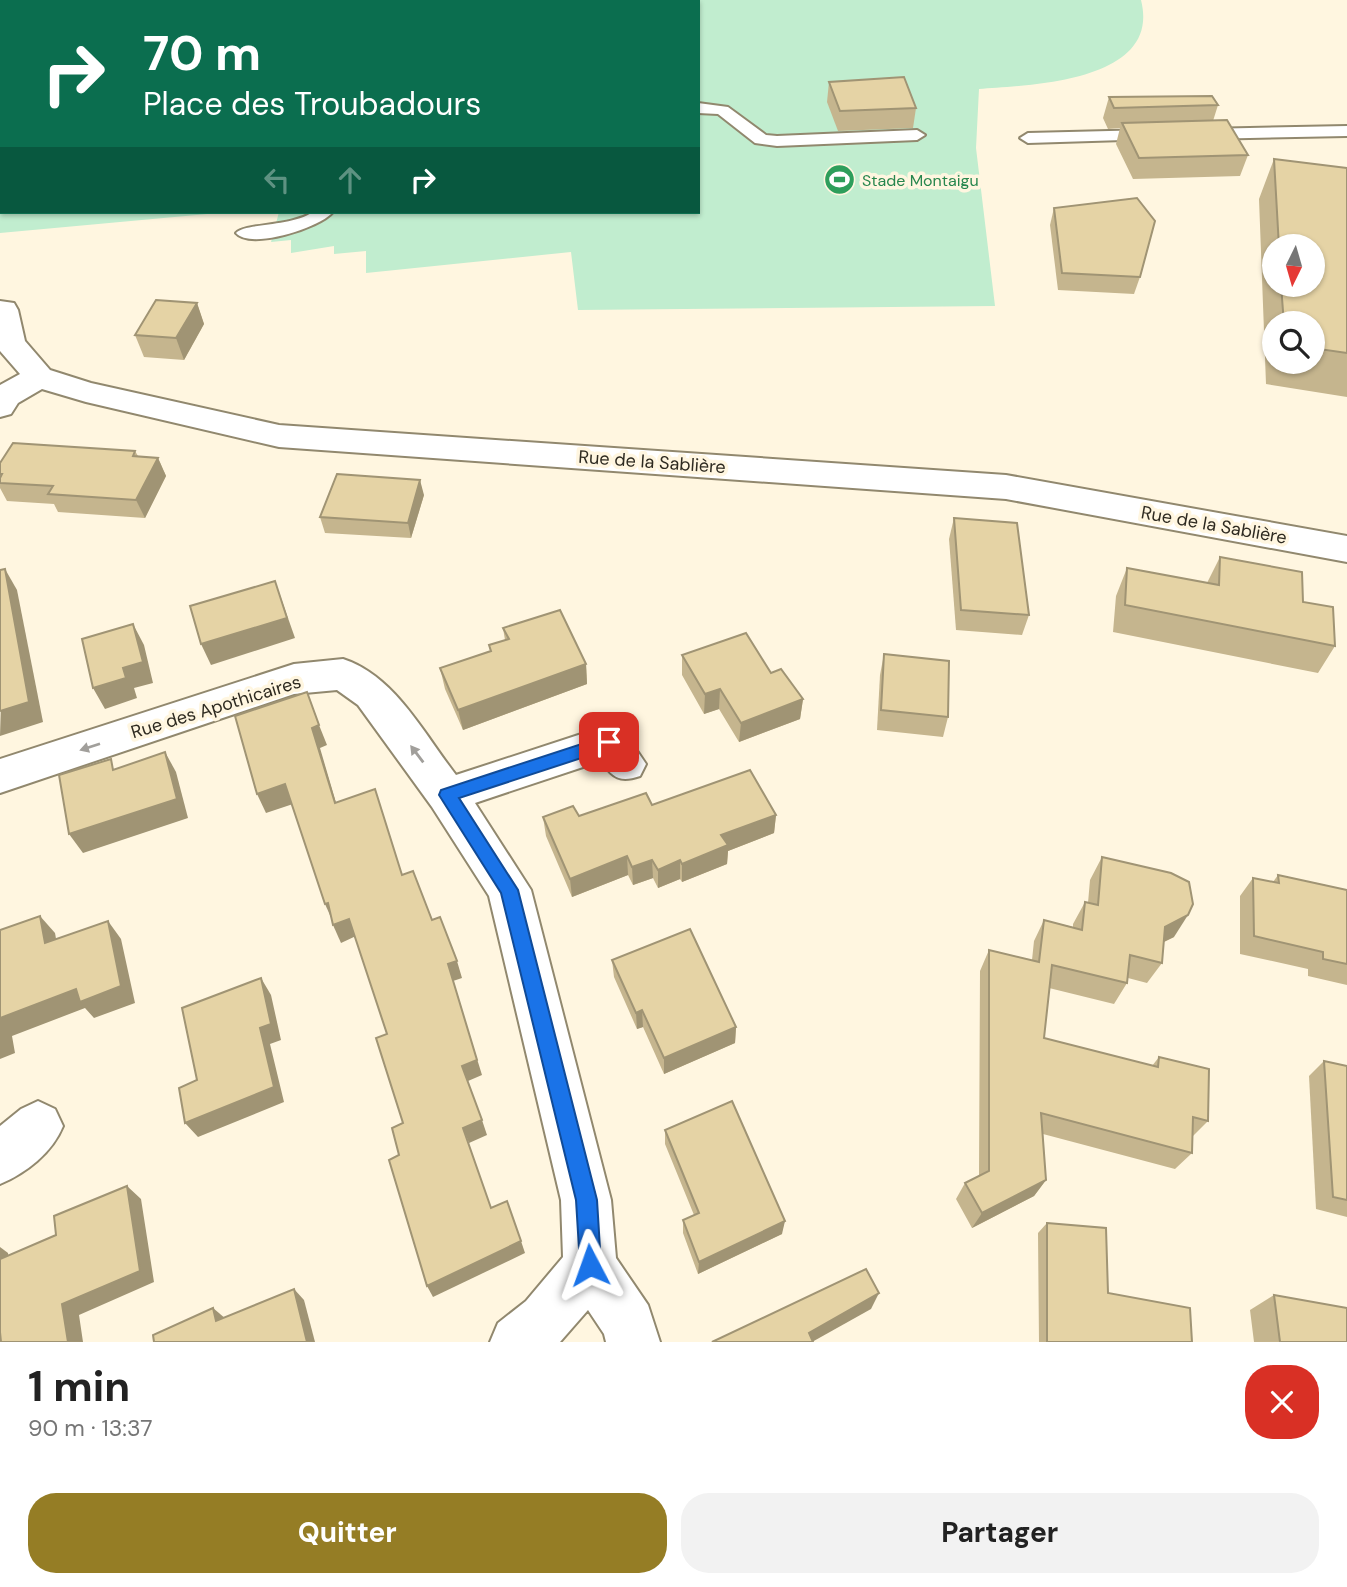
<!DOCTYPE html>
<html lang="fr">
<meta charset="utf-8">
<style>
body{margin:0;font-family:"DM Sans",sans-serif;background:#f2f2f2;color:#222;height:100vh;display:flex;flex-direction:column;font-size:26px;white-space:nowrap}
*{box-sizing:border-box;margin:0}
p{font-size:23px;color:#767676}
.icon{flex:none;width:38px;height:38px;fill:none;stroke:currentColor;stroke-width:2;stroke-linecap:round;stroke-linejoin:round}
.map{position:relative;height:1342px;overflow:hidden}
.drawer{display:flex;flex-direction:column;background:#fff;flex:1}
.drawer>*{flex:none}
.top-card{position:absolute;left:0px;top:0px;width:700px;height:214px;box-shadow:0 2px 5px #0004;background:#0b6e4f;color:#fff;overflow:hidden}
.needle{width:46px;rotate:185deg}
.fabs{position:absolute;left:1262px;top:234px;display:grid;gap:14px}
.fabs a{display:grid;place-items:center;width:63px;height:63px;border-radius:50%;background:#fff;box-shadow:0 2px 5px #0004;font-size:35px}
.pin{position:absolute;display:grid;place-items:center;width:60px;height:60px;color:#fff;margin:-30px;border-radius:14px;box-shadow:0 4px 10px #0006}
.me{position:absolute;width:77px;margin:-38px;rotate:356deg;stroke-linejoin:round;filter:drop-shadow(0 0 5px #0008)}
.turn{display:flex;align-items:center;gap:24px;height:147px;padding:0 28px;font-size:32px}
.turn .icon{width:91px;height:91px;stroke-width:2.5}
.turn b{display:block;font-size:49px;line-height:60px}
.lanes{display:flex;align-items:center;height:66px;padding:0 28px;background:#0003;justify-content:center;gap:35px;direction:ltr}
.lanes .off{opacity:.35}
.round{display:grid;place-items:center;flex:none;width:74px;height:74px;border-radius:28px;background:#f2f2f2}
.headline{display:flex;align-items:center;justify-content:space-between;height:119px;padding:0 28px}
h1{font-size:42px;font-weight:700;line-height:52px}
.button{display:flex;gap:14px;margin-top:auto;padding:14px 28px}
.button a{flex:1;height:80px;border-radius:28px;background:#957d25;color:#fff;font-size:28px;font-weight:700;line-height:80px;text-align:center}
.button a+a{background:#f2f2f2;color:#222}
.map>svg:first-child{display:block}
</style>
<div class="map">
<svg width="1347" height="1342" viewBox="0 0 1347 1342">
<rect width="100%" height="100%" fill="#fff6e0"/>
<path fill="#c1edcf" d="M 0,0 L 1141,0 C 1162,82 1030,85 979,89 L 976,148 L 995,306 L 578,310 L 571,252 L 366,273 L 366,251 L 334,254 L 334,246 L 291,253 L 291,240 L 271,242 L 279,212 L 698,212 L 698,2 L 2,2 L 2,212 L 229,212 L 0,233 Z"/>
<g fill="none" stroke-linecap="round" stroke-linejoin="round">
<defs>
<g id="service">
<polygon points="698,103 728,107 766,135 777,136 917,130 925,135 917,140 777,146 755,143 718,114 698,113"/>
<polygon points="1347,126 1347,136 1204,139 1196,134 1204,129"/>
<polygon points="1150,130 1156,131 1158,135 1156,139 1028,143 1020,138 1028,133"/>
<path d="M 313,212 L 333,212 C 320,228 250,250 236,233 C 245,223 291,227 313,212 Z"/>
</g>
<g id="minor">
<polygon points="0,301 14,303 18,310 25,341 50,370 91,383 279,425 1006,475 1347,536 1347,562 1006,499 279,447 86,402 42,389 18,403 11,414 0,417 0,385 20,374 0,351"/>
<path d="M 343,659 C 395,676 424,734 456,775 L 609,725 L 623,730 L 646,764 L 640,776 C 620,783 613,778 601,761 L 475,803 L 531,890 L 611,1200 L 616,1258 L 648,1305 L 660,1342 L 606,1342 L 604,1334 L 588,1310 L 560,1342 L 490,1342 L 498,1323 L 526,1301 L 563,1257 L 561,1200 L 489,896 L 432,807 L 358,705 L 337,690 L 294,694 L 0,793 L 0,759 L 294,664 Z"/>
<path d="M 38,1101 L 55,1109 L 63,1126 C 52,1153 26,1173 0,1184 L 0,1126 L 21,1109 Z"/>
</g>
</defs>
<use href="#service" stroke="#91886e" stroke-width="4"/>
<use href="#minor" stroke="#91886e" stroke-width="4"/>
<use href="#service" fill="#fff" fill-rule="evenodd"/>
<use href="#minor" fill="#fff" fill-rule="evenodd"/>
</g>
<g fill="#c5b58e" fill-rule="evenodd">
<polygon points="829,82 916,108 913,128 838,131 827,102"/>
<polygon points="1109,97 1218,105 1213,121 1248,155 1240,176 1133,179 1116,144 1120,128 1108,129 1103,118"/>
<path d="M 1274,159 L 1347,168 L 1347,397 L 1266,384 L 1259,199 ZM 1274,247 L 1312,247 L 1312,285 L 1274,285 ZM 1274,324 L 1312,324 L 1312,362 L 1274,362 Z"/>
<polygon points="1054,208 1140,277 1134,294 1058,290 1050,225"/>
<polygon points="197,303 204,324 184,360 144,357 135,335"/>
<polygon points="135,451 138,456 158,458 166,476 145,518 58,512 54,504 7,501 0,488 0,463"/>
<polygon points="424,495 411,538 325,533 320,517"/>
<polygon points="954,518 1029,615 1022,635 956,630 949,539"/>
<polygon points="1220,557 1303,602 1335,646 1318,673 1113,632 1116,596 1127,568 1207,583"/>
<polygon points="503,628 586,664 587,684 463,730 445,689 440,668 490,651 489,645 505,640"/>
<polygon points="884,654 948,717 943,737 877,730 880,675"/>
<polygon points="682,655 771,673 803,699 800,719 739,742 719,709 704,714 682,675"/>
<polygon points="652,805 776,815 774,833 728,851 727,864 682,882 680,879 658,888 653,878 633,885 628,875 572,897 546,836 543,817 579,816"/>
<polygon points="1102,857 1174,937 1164,942 1162,963 1147,983 1128,978 1127,983 1114,1004 1049,988 1044,1038 1152,1066 1159,1057 1208,1121 1192,1137 1192,1153 1175,1169 1043,1134 1046,1180 1034,1196 972,1228 956,1199 965,1183 979,1176 980,971 989,950 1032,960 1034,941 1044,920 1073,927 1073,924 1085,902 1088,903 1090,880"/>
<polygon points="1278,875 1347,890 1347,985 1308,976 1308,969 1240,954 1240,896 1253,878 1273,882"/>
<polygon points="612,960 736,1027 735,1043 664,1074 643,1027 637,1029 614,977"/>
<polygon points="1324,1061 1347,1066 1347,1217 1316,1209 1309,1076"/>
<polygon points="665,1130 782,1234 698,1274 683,1233 683,1220 694,1215 665,1144"/>
<polygon points="1047,1223 1108,1293 1192,1342 1039,1342 1038,1233"/>
<polygon points="1274,1295 1347,1342 1254,1342 1250,1310"/>
</g>
<g fill="#a09474">
<polygon points="197,303 204,324 184,360 176,338"/>
<polygon points="158,458 166,476 145,518 136,500"/>
<polygon points="420,480 424,495 411,538 408,523"/>
<polygon points="5,569 17,590 43,722 0,736"/>
<polygon points="275,581 295,638 211,665 201,644"/>
<polygon points="133,624 144,645 153,683 134,688 137,698 105,709 93,688 123,668"/>
<polygon points="586,664 587,684 463,730 458,710"/>
<polygon points="720,689 719,709 704,714 705,694"/>
<polygon points="803,699 800,719 739,742 741,723"/>
<polygon points="319,725 327,745 320,748 342,823 335,803 312,728"/>
<polygon points="165,752 176,772 188,818 83,853 69,834"/>
<polygon points="285,784 293,804 266,813 257,794"/>
<polygon points="776,815 774,833 728,851 727,864 682,882 682,864 721,835"/>
<polygon points="627,856 628,875 572,897 570,879"/>
<polygon points="652,860 653,878 633,885 632,867"/>
<polygon points="680,860 680,879 658,888 658,870"/>
<polygon points="328,903 333,922 325,904"/>
<polygon points="1188,915 1174,937 1151,948 1165,927"/>
<polygon points="40,916 55,933 60,961 45,943"/>
<polygon points="349,919 356,936 341,943 333,925"/>
<polygon points="108,921 121,939 135,1003 94,1018 85,1008 12,1036 15,1053 0,1059 0,1018"/>
<polygon points="457,961 462,978 453,981 482,1075 468,1081 462,1066 448,964"/>
<polygon points="261,978 271,995 281,1040 270,1044 284,1102 198,1137 185,1123 260,1028"/>
<polygon points="642,1010 643,1027 637,1029 636,1013"/>
<polygon points="736,1027 735,1043 664,1074 664,1058"/>
<polygon points="482,1120 487,1135 469,1143 463,1128"/>
<polygon points="1046,1180 1034,1196 972,1228 982,1213"/>
<polygon points="127,1186 141,1199 154,1282 79,1315 83,1342 68,1342 62,1304"/>
<polygon points="785,1221 782,1234 698,1274 699,1262"/>
<polygon points="521,1241 525,1253 433,1297 427,1286"/>
<polygon points="0,1247 8,1253 11,1273 0,1267"/>
<polygon points="294,1289 304,1300 315,1342 307,1342"/>
<polygon points="879,1293 871,1309 812,1342 809,1333"/>
<polygon points="213,1308 226,1319 216,1321"/>
</g>
<g fill="#e5d3a5" stroke="#a09474" stroke-width="2">
<rect x="350" y="0" width="124" height="2"/>
<polygon points="904,77 916,108 840,111 829,82"/>
<polygon points="1212,96 1218,105 1114,108 1109,97"/>
<polygon points="1227,120 1248,155 1139,158 1122,123"/>
<polygon points="1274,159 1347,168 1347,353 1312,348 1312,324 1284,324 1281,285 1312,285 1312,247 1279,247"/>
<polygon points="1137,198 1155,221 1140,277 1062,273 1054,208"/>
<polygon points="156,300 197,303 176,338 135,335"/>
<polygon points="13,443 135,451 133,456 158,458 136,500 48,494 53,486 0,483 0,478 2,474 0,474 0,463"/>
<polygon points="337,474 420,480 408,523 320,517"/>
<polygon points="954,518 1017,523 1029,615 961,610"/>
<polygon points="1220,557 1302,572 1303,602 1333,607 1335,646 1125,605 1127,568 1219,585"/>
<polygon points="5,569 29,702 0,711 0,570"/>
<polygon points="275,581 287,618 201,644 190,606"/>
<polygon points="560,610 586,664 458,710 440,668 491,651 489,645 509,639 503,628"/>
<polygon points="133,624 143,662 123,668 126,678 93,688 82,639"/>
<polygon points="746,633 771,673 781,669 803,699 741,723 720,689 705,694 682,655"/>
<polygon points="884,654 949,661 948,717 881,710"/>
<polygon points="307,692 319,725 312,728 335,803 375,789 402,875 413,871 432,920 440,917 457,961 448,964 477,1060 462,1066 482,1120 463,1128 491,1208 507,1201 521,1241 427,1286 389,1160 399,1155 392,1128 403,1123 376,1038 387,1034 349,919 333,925 328,903 325,904 285,784 257,794 235,716"/>
<polygon points="165,752 177,799 69,834 59,775 111,759 113,770"/>
<polygon points="750,770 776,815 721,835 728,845 682,864 680,860 658,870 652,860 632,867 627,856 570,879 543,817 573,806 579,816 646,793 652,805"/>
<polygon points="1102,857 1171,873 1189,882 1193,904 1188,915 1165,927 1162,963 1130,955 1127,983 1052,965 1044,1038 1158,1067 1159,1057 1209,1069 1208,1121 1193,1117 1192,1153 1041,1113 1046,1180 982,1213 965,1183 989,1171 989,950 1039,962 1044,920 1082,930 1085,902 1098,905"/>
<polygon points="1278,875 1347,890 1347,964 1323,959 1323,952 1254,936 1253,878 1279,883"/>
<polygon points="40,916 45,943 108,921 121,986 80,1002 76,989 0,1018 0,930"/>
<polygon points="690,929 736,1027 664,1058 642,1010 636,1013 612,960"/>
<polygon points="261,978 271,1024 260,1028 274,1087 185,1123 179,1088 197,1080 182,1008"/>
<polygon points="1324,1061 1347,1066 1347,1200 1333,1197"/>
<polygon points="732,1101 785,1221 699,1262 683,1220 699,1213 665,1130"/>
<polygon points="127,1186 140,1271 62,1304 68,1342 1,1342 0,1332 0,1259 56,1235 54,1216"/>
<polygon points="1047,1223 1106,1228 1108,1293 1190,1308 1192,1342 1047,1342"/>
<polygon points="866,1269 879,1293 809,1333 813,1342 712,1342"/>
<polygon points="294,1289 307,1342 154,1342 153,1335 213,1308 216,1321"/>
<polygon points="1274,1295 1347,1308 1347,1342 1280,1342"/>
</g>
<defs><path id="oneway-solid" d="M-6-.8H1V-3.2L6.5 0L1 3.2V.8H-6Z" transform="scale(1.75)"/></defs>
<g fill="#a19f9b">
<use href="#oneway-solid" transform="translate(90 747) rotate(162)"/>
<use href="#oneway-solid" transform="translate(417 754) rotate(-127)"/>
</g>
<polygon fill="#1a73e8" stroke="#114b97" stroke-width="2" points="609,735 615,737 617,742 615,747 459,798 518,890 597,1200 601,1265 598,1273 590,1276 583,1273 580,1265 576,1200 501,893 439,795 441,790"/>
<defs>
<symbol id="stadium-disc" viewBox="-11 -11 22 22"><circle r="9.5" fill="#2e9e5b" stroke="#fff6e0"/><path d="M0-5a6.5 5 0 1 0 0 10a6.5 5 0 1 0 0-10ZM-3.5-1.8h7v3.6h-7Z" fill="#fff"/></symbol>
</defs>
<g fill-rule="evenodd">
<use href="#stadium-disc" x="822" y="162" width="35" height="35"/>
</g>
<g text-anchor="middle" stroke-width="7" stroke-linejoin="round" paint-order="stroke">
<g font-size="16" fill="#27864d" stroke="#fff6e0" text-anchor="start">
<text x="862" y="186">Stade Montaigu</text>
</g>
<g font-size="18" fill="#2e2a20" stroke="#fff6e0">
<text transform="translate(652 462) rotate(4)" y="6">Rue de la Sablière</text>
<text transform="translate(1214 525) rotate(10)" y="6">Rue de la Sablière</text>
<text transform="translate(216 707) rotate(-17)" y="6">Rue des Apothicaires</text>
</g>
</g>
</svg>
<div class="fabs">
<a><svg class="needle" viewBox="-14 -14 28 28"><path d="M0-13l5 13h-10z" fill="#e53935"/><path d="M0 13l5-13h-10z" fill="#767676"/></svg></a>
<a><svg class="icon" aria-label="search" viewBox="0 0 24 24"><circle cx="10" cy="10" r="6"/><path d="M15 15l6 6"/></svg></a>
</div>
<div class="pin" style="left:609px;top:742px;background:#d93025"><svg class="icon" aria-label="arrive" viewBox="0 0 24 24"><path d="M6 21V4h12l-3 4 3 4H6"/></svg></div>
<svg class="me" style="left:590px;top:1265px" viewBox="-20 -20 40 40"><path d="M0-17L14 15 0 8-14 15z" fill="#1a73e8" stroke="#fff" stroke-width="4"/></svg>
<div class="top-card">
<div class="turn"><svg class="icon" aria-label="right" viewBox="0 0 24 24"><path d="M7 20v-9h11M14 6l5 5-5 5"/></svg><div><b>70 m</b>Place des Troubadours</div></div>
<div class="lanes"><svg class="icon off" aria-label="left" viewBox="0 0 24 24"><path d="M17 20v-9H6M10 6l-5 5 5 5"/></svg><svg class="icon off" aria-label="ahead" viewBox="0 0 24 24"><path d="M12 20V5M6 11l6-6 6 6"/></svg><svg class="icon" aria-label="right" viewBox="0 0 24 24"><path d="M7 20v-9h11M14 6l5 5-5 5"/></svg></div>
</div>
</div>
<section class="drawer">
<div class="headline"><div><h1>1 min</h1><p>90 m · 13:37</p></div><a class="round" style="background:#d93025;color:#fff"><svg class="icon" aria-label="close" viewBox="0 0 24 24"><path d="M6 6l12 12M18 6L6 18"/></svg></a></div>
<div class="button"><a>Quitter</a><a>Partager</a></div>
</section>
